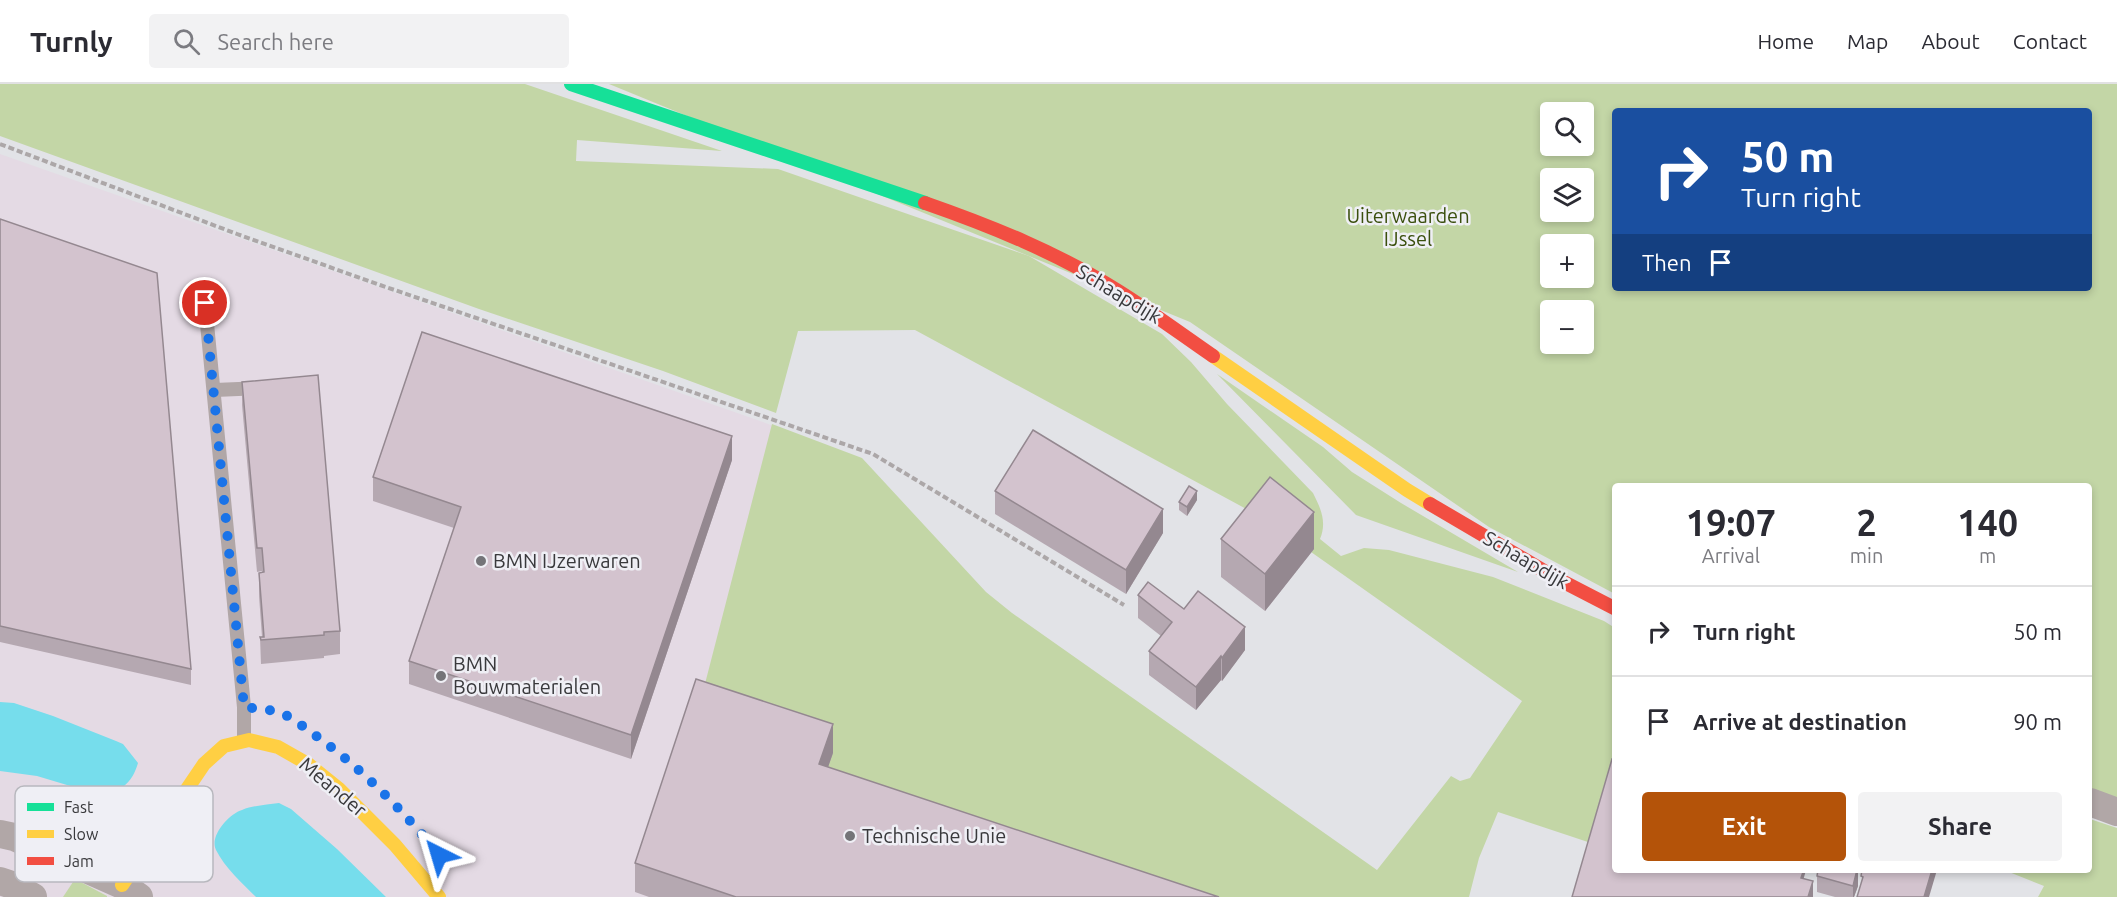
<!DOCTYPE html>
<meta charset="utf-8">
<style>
body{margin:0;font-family:Ubuntu,sans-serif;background:#f2f2f3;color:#2b2b33;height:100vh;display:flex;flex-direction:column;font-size:22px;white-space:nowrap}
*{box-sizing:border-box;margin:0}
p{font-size:20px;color:#7c7c81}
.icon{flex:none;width:33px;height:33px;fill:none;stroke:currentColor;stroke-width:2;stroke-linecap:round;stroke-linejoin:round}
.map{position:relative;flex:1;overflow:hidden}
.side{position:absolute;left:1612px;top:399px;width:480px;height:390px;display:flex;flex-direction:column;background:#fff;border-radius:6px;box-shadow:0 3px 9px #0003}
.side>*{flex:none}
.banner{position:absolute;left:1612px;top:24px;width:480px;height:183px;border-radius:6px;box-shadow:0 3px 9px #0003;background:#1a4fa0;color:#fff;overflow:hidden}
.fabs{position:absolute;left:1540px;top:18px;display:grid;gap:12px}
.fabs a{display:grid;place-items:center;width:54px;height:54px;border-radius:6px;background:#fff;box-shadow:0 3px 9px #0003;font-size:30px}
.pin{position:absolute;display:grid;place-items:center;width:51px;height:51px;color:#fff;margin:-26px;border:3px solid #fff;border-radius:50%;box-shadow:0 2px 6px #0007}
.me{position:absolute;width:66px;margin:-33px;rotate:320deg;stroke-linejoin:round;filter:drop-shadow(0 0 4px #0008)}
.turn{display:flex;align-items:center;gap:21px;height:126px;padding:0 30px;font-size:27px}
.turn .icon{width:78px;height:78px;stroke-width:2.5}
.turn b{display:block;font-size:42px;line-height:51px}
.then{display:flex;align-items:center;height:57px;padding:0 30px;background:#0003;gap:12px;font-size:22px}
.eta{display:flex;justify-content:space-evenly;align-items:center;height:102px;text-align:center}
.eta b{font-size:36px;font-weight:700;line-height:42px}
.action{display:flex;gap:12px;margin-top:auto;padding:12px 30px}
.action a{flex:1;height:69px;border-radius:6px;background:#b45309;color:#fff;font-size:24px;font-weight:700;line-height:69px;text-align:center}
.action a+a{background:#f2f2f3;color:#2b2b33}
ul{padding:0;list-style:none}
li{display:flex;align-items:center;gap:18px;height:90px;padding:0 30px;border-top:2px solid #e1e1e2}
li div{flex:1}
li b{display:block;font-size:22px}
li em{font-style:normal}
header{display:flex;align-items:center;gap:36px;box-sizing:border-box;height:84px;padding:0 30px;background:#fff;border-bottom:2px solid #e1e1e2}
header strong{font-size:28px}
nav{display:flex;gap:33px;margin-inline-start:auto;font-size:21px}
.search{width:420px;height:54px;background:#f2f2f3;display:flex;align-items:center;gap:15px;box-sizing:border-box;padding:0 21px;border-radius:6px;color:#7c7c81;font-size:22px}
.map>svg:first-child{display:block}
</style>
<header>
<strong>Turnly</strong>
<div class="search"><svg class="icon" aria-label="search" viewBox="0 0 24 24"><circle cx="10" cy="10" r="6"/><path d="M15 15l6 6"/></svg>Search here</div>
<nav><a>Home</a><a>Map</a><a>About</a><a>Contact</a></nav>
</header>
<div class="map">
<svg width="2117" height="813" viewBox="0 0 2117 813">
<rect width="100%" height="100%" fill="#e2e3e7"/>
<polygon fill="#e4dae4" points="0,70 760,337 862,375 986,511 1414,813 0,813"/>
<g fill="#c3d6a6" fill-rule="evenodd">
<path d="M 0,0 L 525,0 L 722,67 L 577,56 L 576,77 L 778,85 L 1029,172 L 1162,250 L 1191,278 L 1227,320 L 1313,409 C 1321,425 1327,438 1320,455 L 1341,472 L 1364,464 L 1389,466 L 1493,493 L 1604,537 L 1615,544 L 1615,767 L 1498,728 L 1479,774 L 1469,813 L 650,813 L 772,340 L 862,374 L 986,508 L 1012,529 L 1377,786 L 1451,692 L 1460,697 L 1470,694 L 1522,617 L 1263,434 L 915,246 L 798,247 L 776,329 L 663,287 L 479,225 L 0,52 Z"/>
<path d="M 609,0 L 2117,0 L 2117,715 L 2090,704 L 2090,402 L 1616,402 L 1615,510 L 1489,443 L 1190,238 ZM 1616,27 L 2090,27 L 2090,204 L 1616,204 ZM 1551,28 L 1584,28 L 1584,62 L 1551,62 ZM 1551,94 L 1584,94 L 1584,128 L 1551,128 ZM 1551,160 L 1584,160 L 1584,194 L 1551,194 ZM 1551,226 L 1584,226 L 1584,260 L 1551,260 Z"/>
<polygon points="1217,290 1323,363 1352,388 1401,419 1518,488 1356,431"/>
<polygon points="2090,735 2117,744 2117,813 2038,813 2044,802 2004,786 2090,786"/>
<polygon points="75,795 107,812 107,813 63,813"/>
</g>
<g fill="#76ddec">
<path d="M 0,618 L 14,619 L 53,632 L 116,657 L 123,660 L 138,679 C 132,700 119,710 97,710 L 37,692 L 0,687 Z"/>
<path d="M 279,719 L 291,725 L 337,765 L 386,813 L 256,813 C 242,799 225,784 216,766 C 209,752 229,730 242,726 C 254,721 267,721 279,719 Z"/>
</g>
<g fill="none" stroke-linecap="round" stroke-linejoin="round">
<g stroke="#aca7a8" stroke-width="4" stroke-dasharray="6 3" stroke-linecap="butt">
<polyline points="0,60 237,150 380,201 873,370 1124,521"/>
<polyline points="92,755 109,743 125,738"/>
</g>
<g stroke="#b1a7a7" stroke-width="14">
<polyline points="205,219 244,623 244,656"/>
<polyline points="215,306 261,304"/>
</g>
<g stroke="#b1a7a7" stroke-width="28">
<polyline points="2090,718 2117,728"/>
<polyline points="0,750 14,753 122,801 139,813"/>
<polyline points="0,797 12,801 33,813"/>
</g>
<polyline stroke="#16e098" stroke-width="14" points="571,0 925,119"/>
<g stroke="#ffcf43" stroke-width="14">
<polyline points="1213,272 1407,406 1430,420"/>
<polyline points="122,801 204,680 224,662 249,656 278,663 308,680 339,705 395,761 439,813"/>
</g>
<g stroke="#f24e42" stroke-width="14">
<path d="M 925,119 C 991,142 1058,169 1118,207 C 1150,227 1181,250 1213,272"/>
<polyline points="1430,420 1556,494 1616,525"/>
</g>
</g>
<g fill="#b5a8b1">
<polygon points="0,135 191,585 191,601 0,558"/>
<polygon points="242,298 340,547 340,570 324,572 324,574 261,580 260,553 262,553 259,512 259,489 262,488 262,487 257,488 242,321"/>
<polygon points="732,376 631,675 409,600 409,577 454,444 373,417 373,393"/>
<polygon points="995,407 1163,449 1126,510 995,430"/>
<polygon points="1197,416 1187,432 1179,426 1179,418"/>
<polygon points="1221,455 1314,465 1265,527 1221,493"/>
<polygon points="1138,511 1184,525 1245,566 1222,597 1221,596 1196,626 1149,591 1149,567 1161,552 1138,534"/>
<polygon points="833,669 828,683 1219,813 649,813 635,808 635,779"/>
<polygon points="1817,792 1858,802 1854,813 1835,813 1817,808"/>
</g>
<g fill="#948890">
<polygon points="732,352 732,376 631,675 631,651"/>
<polygon points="1197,407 1197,416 1187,432 1187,423"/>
<polygon points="1163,425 1163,449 1126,510 1126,486"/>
<polygon points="1314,428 1314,465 1265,527 1265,490"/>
<polygon points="1245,543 1245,566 1222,597 1222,574"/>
<polygon points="1221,572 1221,596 1196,626 1196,603"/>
<polygon points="833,640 833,669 819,709 819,680"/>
<polygon points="1798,786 1806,786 1803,797"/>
<polygon points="1853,786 1858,786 1858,802 1854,813 1853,813"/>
<polygon points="1932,786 1937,786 1929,813 1924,813"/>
<polygon points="1813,797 1813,813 1808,813"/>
</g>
<g fill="#d3c3ce" stroke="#948890" stroke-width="1.5">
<polygon points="0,135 157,189 191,585 0,542"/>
<polygon points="422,248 732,352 631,651 409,577 461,423 373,393"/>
<polygon points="318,291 340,547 324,548 324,551 261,556 260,553 264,553 259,489 264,488 262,464 257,464 242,298"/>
<polygon points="1033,346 1163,425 1126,486 995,407"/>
<polygon points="1270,393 1314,428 1265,490 1221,455"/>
<polygon points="1189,402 1197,407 1187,423 1179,418"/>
<polygon points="1148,498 1184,525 1198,507 1245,543 1222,574 1221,572 1196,603 1149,567 1172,538 1138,511"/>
<polygon points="696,595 833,640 819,680 1219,813 736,813 635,779"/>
<polygon points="1612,675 1616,676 1616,786 1798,786 1803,788 1801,794 1813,797 1808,813 1572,813"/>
<polygon points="1818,786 1857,786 1853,802 1817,792"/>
<polygon points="1862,786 1932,786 1924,813 1857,813 1863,793 1861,792"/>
</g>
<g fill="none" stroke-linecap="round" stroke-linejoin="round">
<path stroke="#1a73e8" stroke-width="10" stroke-dasharray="0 18" d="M 205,219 L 244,623 C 258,625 273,625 285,631 C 295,635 303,643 312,649 C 359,682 403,726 439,771"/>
</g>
<g fill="#747478" stroke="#efeff5" stroke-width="2">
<circle cx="481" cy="477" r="6"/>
<circle cx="441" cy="592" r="6"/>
<circle cx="850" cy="752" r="6"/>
</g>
<g text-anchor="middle" stroke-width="5" stroke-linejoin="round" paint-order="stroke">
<g font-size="20" fill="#3a4f0d" stroke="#efeff5">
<text x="1408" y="139">Uiterwaarden<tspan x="1408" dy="23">IJssel</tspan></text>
</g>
<g font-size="20" fill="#39393c" stroke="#efeff5">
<text transform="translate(1119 210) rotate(31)" y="7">Schaapdijk</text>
<text transform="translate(1526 476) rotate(30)" y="7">Schaapdijk</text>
<text transform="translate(333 703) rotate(40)" y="7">Meander</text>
</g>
<g font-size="20" fill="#39393c" stroke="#efeff5" text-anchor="start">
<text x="493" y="484">BMN IJzerwaren</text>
<text x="453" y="587">BMN<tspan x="453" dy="23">Bouwmaterialen</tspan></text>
<text x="862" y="759">Technische Unie</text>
</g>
</g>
<rect x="15" y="702" width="198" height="96" rx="9" fill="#efeff5" stroke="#b8b8be" stroke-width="1.5"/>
<rect x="27" y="719" width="27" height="8" fill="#16e098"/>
<rect x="27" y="746" width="27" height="8" fill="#ffcf43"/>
<rect x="27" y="773" width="27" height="8" fill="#f24e42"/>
<g font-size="16" fill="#39393c">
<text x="64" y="729">Fast</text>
<text x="64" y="756">Slow</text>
<text x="64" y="783">Jam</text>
</g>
</svg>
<div class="fabs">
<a><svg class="icon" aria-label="search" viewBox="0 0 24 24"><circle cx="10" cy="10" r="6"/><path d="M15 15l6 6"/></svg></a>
<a><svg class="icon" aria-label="layers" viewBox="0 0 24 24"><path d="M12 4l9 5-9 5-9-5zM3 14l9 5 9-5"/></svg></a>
<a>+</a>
<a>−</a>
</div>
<div class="pin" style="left:205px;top:219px;background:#d93025"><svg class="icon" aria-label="arrive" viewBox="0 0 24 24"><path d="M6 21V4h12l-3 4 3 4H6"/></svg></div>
<svg class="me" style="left:439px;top:771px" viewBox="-20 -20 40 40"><path d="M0-17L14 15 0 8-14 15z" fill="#1a73e8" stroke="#fff" stroke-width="4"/></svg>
<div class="banner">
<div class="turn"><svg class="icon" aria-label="right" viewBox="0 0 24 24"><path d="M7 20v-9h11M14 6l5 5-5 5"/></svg><div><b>50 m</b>Turn right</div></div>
<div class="then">Then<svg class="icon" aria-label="arrive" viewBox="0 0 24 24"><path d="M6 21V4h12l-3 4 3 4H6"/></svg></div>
</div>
<section class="side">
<div class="eta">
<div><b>19:07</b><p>Arrival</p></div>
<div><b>2</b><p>min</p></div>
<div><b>140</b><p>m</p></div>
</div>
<ul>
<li><svg class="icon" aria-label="right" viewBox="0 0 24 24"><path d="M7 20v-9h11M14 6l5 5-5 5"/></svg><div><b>Turn right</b></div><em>50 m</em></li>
<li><svg class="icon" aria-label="arrive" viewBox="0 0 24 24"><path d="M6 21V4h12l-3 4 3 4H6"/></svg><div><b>Arrive at destination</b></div><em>90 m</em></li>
</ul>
<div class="action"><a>Exit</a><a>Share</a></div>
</section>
</div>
